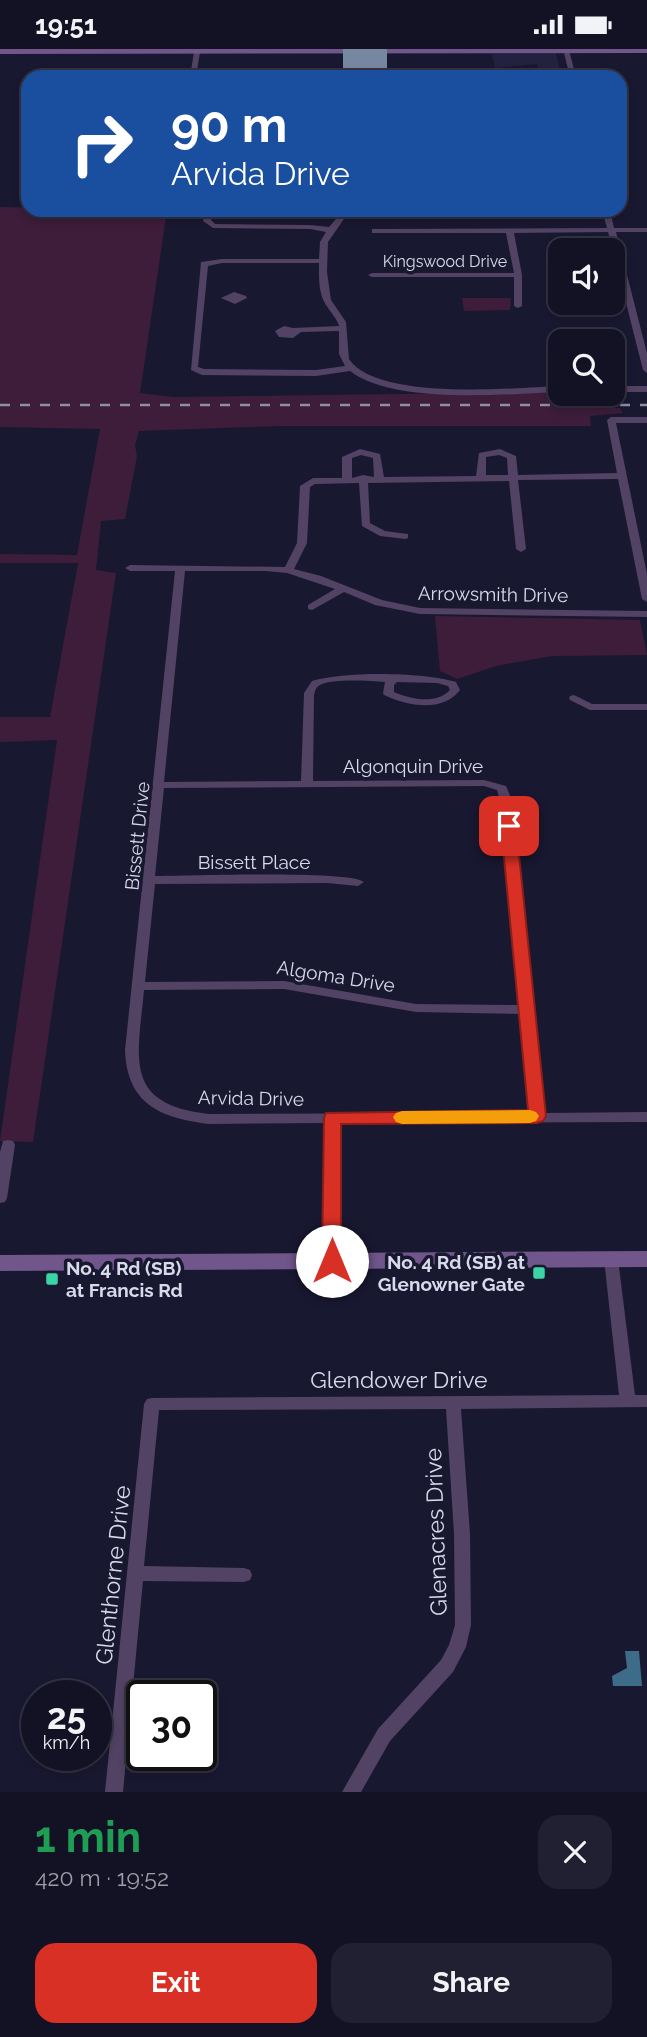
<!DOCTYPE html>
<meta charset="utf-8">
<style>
body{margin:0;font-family:Raleway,sans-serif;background:#202032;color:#f1f3f6;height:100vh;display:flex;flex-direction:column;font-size:26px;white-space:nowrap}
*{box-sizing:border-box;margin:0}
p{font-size:23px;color:#9d9ea7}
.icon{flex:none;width:38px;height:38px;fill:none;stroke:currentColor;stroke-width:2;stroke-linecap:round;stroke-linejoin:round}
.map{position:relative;height:1743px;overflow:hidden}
.drawer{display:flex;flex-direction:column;background:#131225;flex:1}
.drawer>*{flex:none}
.guide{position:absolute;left:21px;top:21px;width:606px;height:147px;border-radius:21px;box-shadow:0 4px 10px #0003,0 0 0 2px #323242;background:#1a4fa0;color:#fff;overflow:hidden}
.fabs{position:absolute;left:548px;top:189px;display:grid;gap:14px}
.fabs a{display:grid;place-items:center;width:77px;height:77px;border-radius:14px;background:#131225;box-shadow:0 4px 10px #0003,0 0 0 2px #323242;font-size:35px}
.speed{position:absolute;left:21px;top:1631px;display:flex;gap:14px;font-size:35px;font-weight:700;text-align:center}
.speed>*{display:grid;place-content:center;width:91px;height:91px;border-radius:50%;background:#131225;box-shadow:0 4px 10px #0003,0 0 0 2px #323242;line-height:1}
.speed small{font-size:18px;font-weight:400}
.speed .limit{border:4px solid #111;border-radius:10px;background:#fff;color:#111}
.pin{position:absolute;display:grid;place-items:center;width:60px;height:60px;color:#fff;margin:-30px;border-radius:14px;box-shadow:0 4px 10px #0006}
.me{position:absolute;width:77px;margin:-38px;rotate:0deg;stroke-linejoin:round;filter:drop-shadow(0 0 5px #0008)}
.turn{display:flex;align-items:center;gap:24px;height:147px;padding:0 35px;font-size:32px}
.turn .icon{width:91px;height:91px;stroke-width:2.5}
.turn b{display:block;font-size:49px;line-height:60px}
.round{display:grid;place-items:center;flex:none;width:74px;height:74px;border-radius:21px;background:#202032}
.headline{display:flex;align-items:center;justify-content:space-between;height:119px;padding:0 35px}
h1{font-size:42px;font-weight:700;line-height:52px;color:#1e9e55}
.button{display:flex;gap:14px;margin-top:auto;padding:14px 35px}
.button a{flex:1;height:80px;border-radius:21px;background:#d93025;color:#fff;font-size:28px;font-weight:700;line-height:80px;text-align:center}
.button a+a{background:#202032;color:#f1f3f6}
.status{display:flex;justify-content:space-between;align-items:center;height:49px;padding:0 35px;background:#131225;direction:ltr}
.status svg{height:19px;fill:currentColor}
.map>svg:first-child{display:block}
</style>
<div class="status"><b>19:51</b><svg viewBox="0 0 49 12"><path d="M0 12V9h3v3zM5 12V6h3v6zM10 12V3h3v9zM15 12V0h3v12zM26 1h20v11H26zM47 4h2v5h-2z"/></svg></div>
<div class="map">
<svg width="647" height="1743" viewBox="0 0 647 1743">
<rect width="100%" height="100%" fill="#191831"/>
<polygon fill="#222140" points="556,4 560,22 539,22 537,15 495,19 492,5"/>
<g fill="#3d1d3a">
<polygon points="0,158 167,161 140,344 173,348 557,343 562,359 620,359 623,364 590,367 591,377 279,377 139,382 135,396 137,407 125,470 101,472 96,521 116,524 33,1093 0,1092 57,691 0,693 0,668 50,668 78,514 0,514 0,505 77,506 100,380 0,378"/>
<polygon points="462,249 511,249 510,261 464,262"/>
<polygon points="435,567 640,571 647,606 552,607 496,617 457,630 440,622"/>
</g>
<polygon fill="#3d6c88" points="625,1602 639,1602 642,1637 613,1637 612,1627 627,1619"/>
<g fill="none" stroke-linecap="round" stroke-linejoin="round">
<g fill="#524263" fill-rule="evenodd">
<polygon points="563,0 569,1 576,28 570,28"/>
<polygon points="197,1 200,3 196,28 190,28 194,3"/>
<path d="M 205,161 L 213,161 L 211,171 L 215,175 L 310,176 L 329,178 L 336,170 L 339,161 L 347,161 L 344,170 L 328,193 L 327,223 L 331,251 L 346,273 L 349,310 C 377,352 513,339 560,337 L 560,343 C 506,345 394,356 350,322 L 316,327 L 202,326 L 191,321 L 201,213 L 222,210 L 319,210 L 320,193 L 326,183 L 310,180 L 213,179 L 203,172 ZM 222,214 L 319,214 C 319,228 318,244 326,256 C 331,264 336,268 339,277 L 293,279 L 284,277 L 275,282 L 279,288 L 293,289 L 301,283 L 339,282 L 339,305 L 345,317 L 316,321 L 204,320 L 198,318 L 208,217 Z"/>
<polygon points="602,161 610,161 614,179 647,179 647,183 616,183 647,304 647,324 643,321 608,183 514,184 522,226 522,257 518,259 514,257 514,228 372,228 368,226 372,224 514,224 506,184 372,184 372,180 607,179"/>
<polygon points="234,243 246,247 247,249 235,255 221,249"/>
<rect x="612" y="337" width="35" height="6"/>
<path d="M 611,368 L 647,368 L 647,374 L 616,374 L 647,525 L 647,553 L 642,550 L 618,430 L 518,431 L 526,500 L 521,503 L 516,500 L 509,432 L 368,434 L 370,474 L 385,482 L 408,485 L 408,489 L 405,490 L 380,487 L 362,477 L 359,434 L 315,435 L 310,438 L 307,494 L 294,520 L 321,527 L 382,551 L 420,559 L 647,562 L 647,568 L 420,565 L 375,556 L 344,543 L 312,561 L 308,560 L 308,556 L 335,540 L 287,524 L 266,522 L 185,522 L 164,733 L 301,732 L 304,644 L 312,632 C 345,622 423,623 456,633 L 460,641 C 443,664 407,657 384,646 L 383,644 L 385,633 C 370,632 334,629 320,636 C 315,639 316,640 314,646 L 313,732 L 484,731 L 506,737 L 512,751 L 543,1064 L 647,1063 L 647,1073 L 340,1074 L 339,1212 L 337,1216 L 332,1218 L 327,1216 L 325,1212 L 326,1074 L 209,1075 C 160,1069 127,1055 125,1001 L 175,522 L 130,522 L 125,519 L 130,516 L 285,518 L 297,494 L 300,437 L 313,429 L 342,429 L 342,408 L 360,400 L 380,405 L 384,428 L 476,427 L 479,404 L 500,400 L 516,407 L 518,426 L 617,424 L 607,371 ZM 361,406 L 373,409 L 374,428 L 363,426 L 352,429 L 352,409 ZM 499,406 L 507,409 L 508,426 L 486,426 L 486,408 ZM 397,633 L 437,634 L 448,637 L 450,641 C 436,656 410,650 394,643 L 394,636 ZM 484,737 L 497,741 L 500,751 L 520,956 L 416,955 L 284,932 L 145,933 L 155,835 L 327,834 L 358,837 L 364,833 C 350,821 185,827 155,827 L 164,739 ZM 284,940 L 416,963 L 521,965 L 530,1064 L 209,1065 C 122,1055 138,1009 144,941 Z"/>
<polygon points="574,646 592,655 647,655 647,661 590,661 570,651 569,649 570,647"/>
<polygon points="8,1091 13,1092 15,1096 7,1149 5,1153 0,1154 0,1103 3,1092"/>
<polygon points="611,1204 616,1206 618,1210 635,1346 647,1346 647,1358 461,1360 470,1485 471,1576 466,1598 453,1623 390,1692 361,1743 342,1743 378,1680 441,1611 449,1596 455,1576 454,1485 446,1360 159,1361 144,1517 244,1519 250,1521 252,1526 250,1531 244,1533 143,1532 123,1743 105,1743 144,1355 147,1350 152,1349 619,1346 604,1210 606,1206"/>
</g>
<g fill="#71568b" fill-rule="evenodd">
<polygon points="0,0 647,0 647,4 0,5"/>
<polygon points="647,1202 647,1218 0,1222 0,1206"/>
</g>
<polyline stroke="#8f8fa4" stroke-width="2.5" stroke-dasharray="10 10" stroke-linecap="butt" points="0,356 647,356"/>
</g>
<polygon fill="#7887a1" points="343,0 387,0 387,19 343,21"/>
<polygon fill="#d93025" stroke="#8d1f18" stroke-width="2" points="509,772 516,777 546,1067 543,1072 537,1074 341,1075 341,1212 338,1218 332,1220 325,1218 322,1212 324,1069 326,1064 528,1061 501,777"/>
<polygon fill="#f59e0b" points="530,1061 536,1063 539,1067 536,1072 530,1074 402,1075 396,1073 393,1068 396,1064 402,1062"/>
<g fill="#3bd4a4" stroke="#191831" stroke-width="2.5">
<rect x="532" y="1217" width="14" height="14" rx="3.5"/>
<rect x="45" y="1223" width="14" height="14" rx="3.5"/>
</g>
<g text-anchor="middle" stroke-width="7" stroke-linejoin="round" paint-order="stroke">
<g font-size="16" fill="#d8daeb" stroke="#191831">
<text x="445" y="218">Kingswood Drive</text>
</g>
<g font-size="19" fill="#d8daeb" stroke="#191831">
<text transform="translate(493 545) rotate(1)" y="7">Arrowsmith Drive</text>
<text x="413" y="724">Algonquin Drive</text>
<text transform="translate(137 787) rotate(-84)" y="7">Bissett Drive</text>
<text x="254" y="820">Bissett Place</text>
<text transform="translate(336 927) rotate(9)" y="7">Algoma Drive</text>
<text transform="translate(251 1049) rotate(1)" y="7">Arvida Drive</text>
</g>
<g font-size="19" font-weight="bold" fill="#d8daeb" stroke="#191831" text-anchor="end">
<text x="525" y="1220">No. 4 Rd (SB) at<tspan x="525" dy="22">Glenowner Gate</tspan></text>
<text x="66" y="1226" text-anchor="start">No. 4 Rd (SB)<tspan x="66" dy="22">at Francis Rd</tspan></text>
</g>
<g font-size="23" fill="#d8daeb" stroke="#191831">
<text x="399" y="1339">Glendower Drive</text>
<text transform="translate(436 1483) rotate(-92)" y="8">Glenacres Drive</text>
<text transform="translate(113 1526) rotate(-84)" y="8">Glenthorne Drive</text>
</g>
</g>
</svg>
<div class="fabs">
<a><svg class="icon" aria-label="sound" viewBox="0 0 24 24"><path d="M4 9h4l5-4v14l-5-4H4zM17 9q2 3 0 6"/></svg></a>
<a><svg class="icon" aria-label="search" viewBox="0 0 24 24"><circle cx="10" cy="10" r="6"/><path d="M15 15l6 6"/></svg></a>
</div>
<div class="speed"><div>25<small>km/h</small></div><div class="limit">30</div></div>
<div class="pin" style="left:509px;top:777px;background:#d93025"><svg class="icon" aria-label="arrive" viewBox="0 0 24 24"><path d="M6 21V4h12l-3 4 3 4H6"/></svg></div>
<svg class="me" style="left:332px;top:1212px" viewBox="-20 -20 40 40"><circle r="19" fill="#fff"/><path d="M0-13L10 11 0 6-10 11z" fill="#d93025"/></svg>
<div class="guide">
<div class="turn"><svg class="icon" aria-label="right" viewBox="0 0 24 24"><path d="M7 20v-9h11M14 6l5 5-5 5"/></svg><div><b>90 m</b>Arvida Drive</div></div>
</div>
</div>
<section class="drawer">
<div class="headline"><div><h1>1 min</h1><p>420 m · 19:52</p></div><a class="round"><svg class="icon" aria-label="close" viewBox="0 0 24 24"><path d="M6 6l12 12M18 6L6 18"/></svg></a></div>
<div class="button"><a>Exit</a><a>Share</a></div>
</section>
